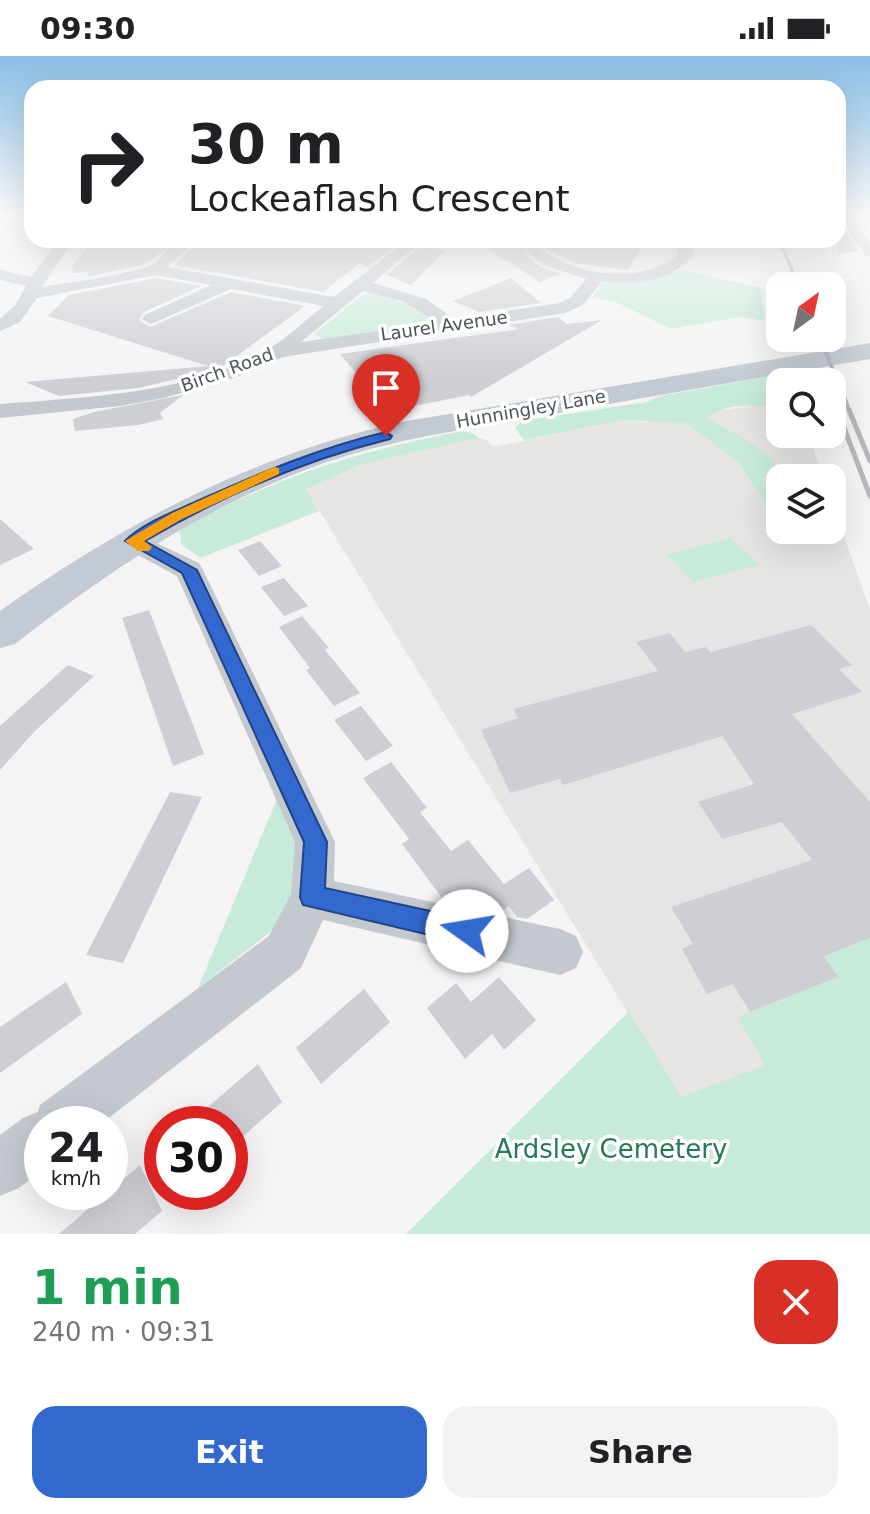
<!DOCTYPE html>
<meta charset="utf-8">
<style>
body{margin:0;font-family:"DejaVu Sans",sans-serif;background:#f2f2f2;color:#202124;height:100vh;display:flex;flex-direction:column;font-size:30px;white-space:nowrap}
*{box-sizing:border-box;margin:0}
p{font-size:26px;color:#757577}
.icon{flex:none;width:44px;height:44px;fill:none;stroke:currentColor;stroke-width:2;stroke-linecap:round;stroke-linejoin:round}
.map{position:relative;height:1178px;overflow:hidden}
.sheet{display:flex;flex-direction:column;background:#fff;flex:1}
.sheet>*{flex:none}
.top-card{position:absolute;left:24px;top:24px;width:822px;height:168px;border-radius:24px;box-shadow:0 8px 32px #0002;background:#fff;color:#202124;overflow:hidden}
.needle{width:52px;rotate:33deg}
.buttons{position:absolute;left:766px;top:216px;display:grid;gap:16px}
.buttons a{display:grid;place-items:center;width:80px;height:80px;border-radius:16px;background:#fff;box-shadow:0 8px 32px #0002;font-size:40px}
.speed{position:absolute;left:24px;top:1050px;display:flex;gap:16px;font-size:40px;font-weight:700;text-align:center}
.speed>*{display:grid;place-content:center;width:104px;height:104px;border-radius:50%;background:#fff;box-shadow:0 8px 32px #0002;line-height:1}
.speed small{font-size:20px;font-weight:400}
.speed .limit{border:12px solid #d22;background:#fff;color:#111}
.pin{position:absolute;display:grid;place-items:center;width:68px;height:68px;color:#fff;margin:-82px -34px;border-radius:50% 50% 50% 0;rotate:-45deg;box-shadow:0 0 8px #0007}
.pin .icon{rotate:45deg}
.me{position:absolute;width:88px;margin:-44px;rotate:283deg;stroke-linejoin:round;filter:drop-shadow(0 0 6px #0008)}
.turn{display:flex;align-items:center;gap:28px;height:168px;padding:0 32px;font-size:36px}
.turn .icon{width:104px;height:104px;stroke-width:2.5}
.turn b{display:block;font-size:56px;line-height:68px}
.round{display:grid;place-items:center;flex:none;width:84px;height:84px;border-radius:24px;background:#f2f2f2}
.head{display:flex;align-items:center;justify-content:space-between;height:136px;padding:0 32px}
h1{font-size:48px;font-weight:700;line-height:60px;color:#1e9e55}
.button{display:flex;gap:16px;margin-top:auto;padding:16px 32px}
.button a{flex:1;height:92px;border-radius:24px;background:#3368cf;color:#fff;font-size:32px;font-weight:700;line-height:92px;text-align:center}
.button a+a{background:#f2f2f2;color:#202124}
.status{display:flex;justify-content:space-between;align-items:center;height:56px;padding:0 40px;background:#fff;direction:ltr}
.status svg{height:22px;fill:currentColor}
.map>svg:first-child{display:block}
</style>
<div class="status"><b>09:30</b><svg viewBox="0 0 49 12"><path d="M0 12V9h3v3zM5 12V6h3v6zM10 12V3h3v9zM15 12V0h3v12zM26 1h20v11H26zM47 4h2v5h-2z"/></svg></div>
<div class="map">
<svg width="870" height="1178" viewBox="0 0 870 1178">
<rect width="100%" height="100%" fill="#f5f3f3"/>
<polygon fill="#e6e5e4" points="756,349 780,355 780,378 805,378 810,383 824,422 780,422 780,474 832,474 832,446 870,554 870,1178 764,1178 306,433 363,408 479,382 487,384 493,391 625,364 645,366"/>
<g fill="#c8ebd9">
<polygon points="684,214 760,232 765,265 740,261 671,273 618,247 592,241 603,226 643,223"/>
<polygon points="371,236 405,247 433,265 323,283 315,278 360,240"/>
<path d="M 787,317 L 790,326 L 780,326 L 780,355 C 761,347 722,347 707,362 C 733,377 771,394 785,422 L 780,422 L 780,450 L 765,446 L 738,406 L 686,367 L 625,364 L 524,384 L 515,372 L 522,365 L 647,346 L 660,340 Z"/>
<path d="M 462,375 L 472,377 L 479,382 L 363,408 L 306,433 L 319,455 L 200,502 L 181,488 L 180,475 C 200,459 223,451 245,441 C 319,407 383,391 462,375 Z"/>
<polygon points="731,482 759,509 693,526 667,498"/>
<polygon points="277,743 299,791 297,835 278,870 198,932"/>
<polygon points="870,882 870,1178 406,1178 629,955 681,1041 765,1009 738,962 837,921 824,900"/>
</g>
<g fill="#cecfd4">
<polygon points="838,165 859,195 838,198"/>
<polygon points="93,184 177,184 145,208 86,221 90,216 72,217 74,213 70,213"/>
<polygon points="201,184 374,184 398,187 368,211 360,207 323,236 174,209"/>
<polygon points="475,184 528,184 524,197 540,211 561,218 540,226"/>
<polygon points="548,184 646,184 628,214 574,207 546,193"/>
<polygon points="420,191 446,194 411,229 387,219"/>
<polygon points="156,222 201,230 144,256 139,264 150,271 231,236 305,250 223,310 207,316 138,332 59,340 25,326 208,310 48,260 69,239"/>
<polygon points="511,222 541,247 479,256 453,245"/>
<polygon points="558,261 567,268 602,264 471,341 469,339 389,355 340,298 519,273 508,269"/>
<polygon points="183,339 160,357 163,363 138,369 75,375 73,363 94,356"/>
<polygon points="0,463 34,493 0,509"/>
<polygon points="260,485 282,510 259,520 238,494"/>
<polygon points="284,522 308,550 284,560 261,531"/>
<polygon points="149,554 204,698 173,710 122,562"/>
<polygon points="302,560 329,592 325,594 360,637 334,650 306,614 310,612 279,571"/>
<polygon points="811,569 852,609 839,613 862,636 792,658 870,746 870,882 824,900 838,921 750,956 733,928 707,938 682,893 693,888 671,851 812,804 782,766 722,783 698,746 754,728 722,680 563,729 560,723 510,737 481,674 518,662 513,653 658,615 636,586 670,577 685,596 706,591 711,596"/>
<polygon points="68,609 94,620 35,675 0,714 0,670"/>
<polygon points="361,650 393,690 366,705 334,664"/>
<polygon points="391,706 427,752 420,756 451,795 468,784 504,828 529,812 554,844 527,863 517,861 509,850 499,857 471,851 465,844 458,848 445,846 402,788 409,783 363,722"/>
<polygon points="170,736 202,741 123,907 86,899"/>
<polygon points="499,921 536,964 504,994 492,978 465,1003 427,952 456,927 471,946"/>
<polygon points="66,926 82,958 0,1017 0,971"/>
<polygon points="364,933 390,966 321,1028 296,992"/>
<polygon points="258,1008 282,1046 230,1092 230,1068 188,1068"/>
<polygon points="140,1109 162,1155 135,1178 59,1178"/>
</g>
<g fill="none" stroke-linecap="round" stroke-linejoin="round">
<g fill="#c3c9cf" fill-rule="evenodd">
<polygon points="838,160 849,160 870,186 870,201 865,199"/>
<path d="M 59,184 L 73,184 L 42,231 C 77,225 113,221 146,211 C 170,204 159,184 198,184 L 167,211 L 334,241 L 407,184 L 423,184 L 373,227 L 426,243 L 454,263 L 560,247 L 571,241 L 586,223 L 541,208 L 526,195 L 531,184 L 545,184 L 542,194 C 576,220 644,229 677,199 L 678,184 L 692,184 L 693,200 C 671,226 633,229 602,225 L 583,249 L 565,257 L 283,301 L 236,321 L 164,342 L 120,350 L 0,362 L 0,348 C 87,341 193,338 270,292 C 289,281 306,263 324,250 L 231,233 L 151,268 L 142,263 L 145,259 L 211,229 L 156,219 L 37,242 L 20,266 L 0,275 L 0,263 L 16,248 L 26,230 L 0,224 L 0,214 L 31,221 ZM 363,235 L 402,245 L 436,266 L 301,286 Z"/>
<polygon points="133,476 199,507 203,514 335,786 334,825 560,873 576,880 583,896 576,912 560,919 323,864 301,912 101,1068 42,1068 42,1114 19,1132 0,1140 0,1079 23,1062 38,1056 40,1049 269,880 291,838 295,786 177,520 123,491 119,485 123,479"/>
</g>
<path fill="#c3cad3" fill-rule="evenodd" d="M 870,287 L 870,303 C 764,321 659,339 553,358 C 467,373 381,384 300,416 C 195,457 103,519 15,588 L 0,592 L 0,555 C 124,467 258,396 407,365 Z"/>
<polyline stroke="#b6b8bc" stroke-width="3" points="779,184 799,230"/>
<polyline stroke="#b6b8bc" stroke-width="4" points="820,282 850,356"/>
<g stroke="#b6b8bc" stroke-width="5">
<polyline points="849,354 870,405"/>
<polyline points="843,369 870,440"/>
</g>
</g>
<linearGradient id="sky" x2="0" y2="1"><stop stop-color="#89bee6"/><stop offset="0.49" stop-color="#fafafa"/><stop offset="1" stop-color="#fafafa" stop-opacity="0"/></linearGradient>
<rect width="870" height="325" fill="url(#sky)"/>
<path fill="#3368cf" stroke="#214487" stroke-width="2" d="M 386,376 L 392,380 L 390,383 C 304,404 222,440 145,485 L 197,514 L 327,786 L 325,832 L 467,863 L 476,866 L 479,875 L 476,884 L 467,888 L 303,849 L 300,841 L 304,786 L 182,517 L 125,485 C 141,468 173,456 195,446 C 258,418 318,392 386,376 Z"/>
<polygon fill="#f59e0b" points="274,411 279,412 279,418 182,463 144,485 152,491 149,495 138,495 125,485 172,457"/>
<g text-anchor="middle" stroke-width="7" stroke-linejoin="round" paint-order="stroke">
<g font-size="18" fill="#4d545e" stroke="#fff">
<text transform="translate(444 270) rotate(-8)" y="6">Laurel Avenue</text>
<text transform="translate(227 314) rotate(-20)" y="6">Birch Road</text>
<text transform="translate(531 353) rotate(-10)" y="6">Hunningley Lane</text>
</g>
<g font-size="26" fill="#247957" stroke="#fff">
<text x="611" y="1102">Ardsley Cemetery</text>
</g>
</g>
</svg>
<div class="buttons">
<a><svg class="needle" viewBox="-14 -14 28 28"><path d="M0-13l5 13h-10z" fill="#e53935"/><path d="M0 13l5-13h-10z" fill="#757577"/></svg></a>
<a><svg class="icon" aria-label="search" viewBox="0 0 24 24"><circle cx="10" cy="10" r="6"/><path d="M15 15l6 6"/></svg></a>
<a><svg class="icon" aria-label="layers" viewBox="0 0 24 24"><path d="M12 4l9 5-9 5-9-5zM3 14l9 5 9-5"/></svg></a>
</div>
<div class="speed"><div>24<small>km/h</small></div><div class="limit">30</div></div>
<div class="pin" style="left:386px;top:380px;background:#d93025"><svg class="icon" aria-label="arrive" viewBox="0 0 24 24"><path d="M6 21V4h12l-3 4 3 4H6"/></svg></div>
<svg class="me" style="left:467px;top:875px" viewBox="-20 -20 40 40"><circle r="19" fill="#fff"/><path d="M0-13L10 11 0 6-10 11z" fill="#3368cf"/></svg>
<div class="top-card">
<div class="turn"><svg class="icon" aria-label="right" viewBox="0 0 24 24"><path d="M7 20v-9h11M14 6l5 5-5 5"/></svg><div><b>30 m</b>Lockeaflash Crescent</div></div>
</div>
</div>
<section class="sheet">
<div class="head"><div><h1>1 min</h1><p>240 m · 09:31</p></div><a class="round" style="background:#d93025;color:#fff"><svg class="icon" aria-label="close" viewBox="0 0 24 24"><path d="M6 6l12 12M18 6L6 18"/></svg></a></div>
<div class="button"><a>Exit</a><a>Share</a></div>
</section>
